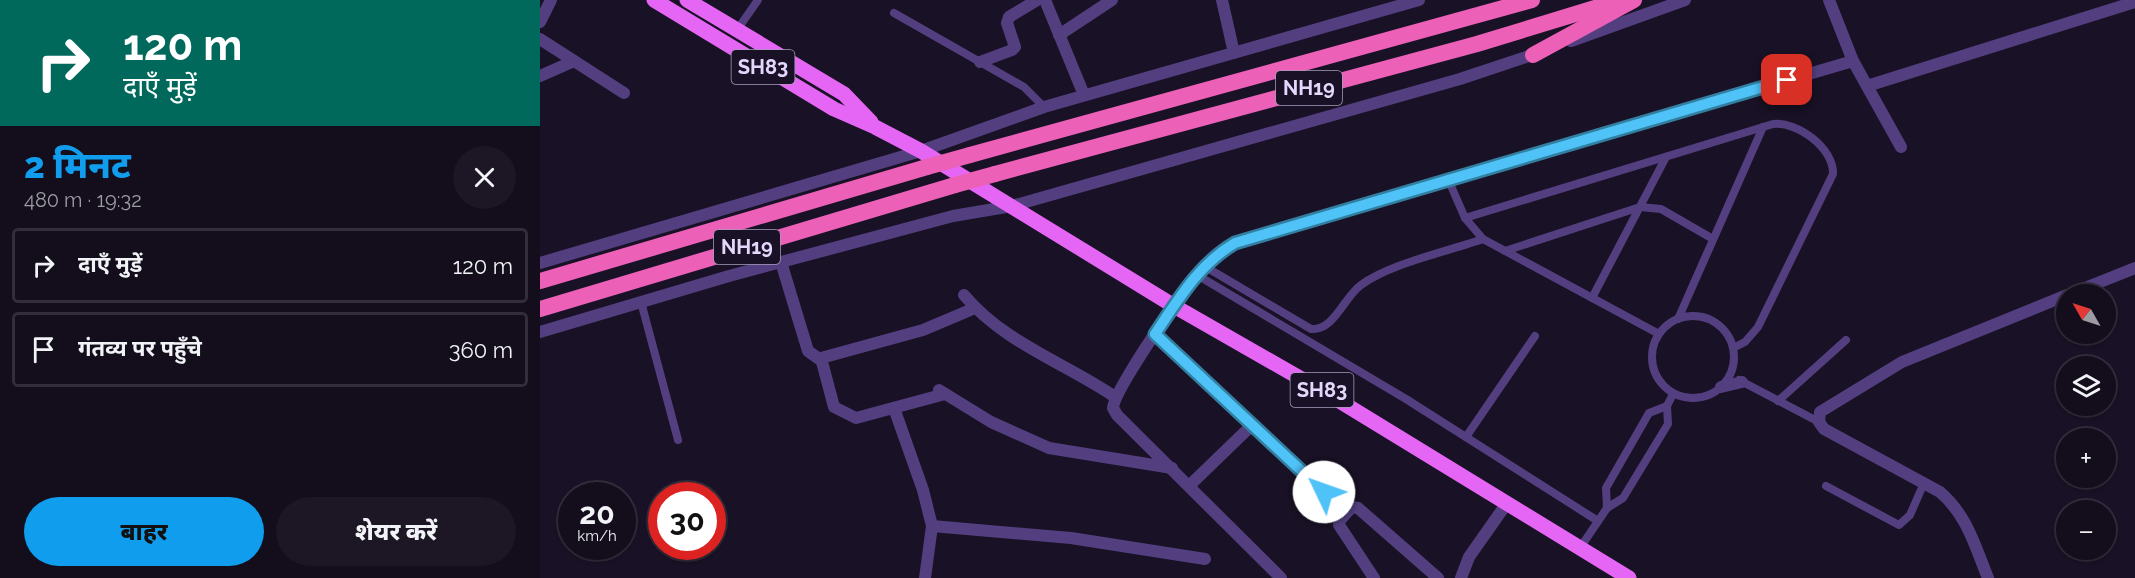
<!DOCTYPE html>
<html lang="hi">
<meta charset="utf-8">
<style>
body{margin:0;font-family:Raleway,"Noto Sans Devanagari",sans-serif;background:#1c1625;color:#f1f3f6;height:100vh;display:flex;flex-direction:column;font-size:22px;white-space:nowrap}
*{box-sizing:border-box;margin:0}
p{font-size:20px;color:#9d9ca3}
.icon{flex:none;width:33px;height:33px;fill:none;stroke:currentColor;stroke-width:2;stroke-linecap:round;stroke-linejoin:round}
.map{position:relative;flex:1;overflow:hidden}
.panel{display:flex;flex-direction:column;background:#130d1c;width:540px}
.panel>*{flex:none}
.banner{background:#00695c;color:#fff;overflow:hidden}
.needle{width:39px;rotate:309deg}
.fabs{position:absolute;left:1516px;top:284px;display:grid;gap:12px}
.fabs a{display:grid;place-items:center;width:60px;height:60px;border-radius:50%;background:#130d1c;box-shadow:0 2px 4px #0004,0 0 0 2px #322d3b;font-size:30px}
.speed{position:absolute;left:18px;top:482px;display:flex;gap:12px;font-size:30px;font-weight:700;text-align:center}
.speed>*{display:grid;place-content:center;width:78px;height:78px;border-radius:50%;background:#130d1c;box-shadow:0 2px 4px #0004,0 0 0 2px #322d3b;line-height:1}
.speed small{font-size:15px;font-weight:400}
.speed .limit{border:9px solid #d22;background:#fff;color:#111}
.pin{position:absolute;display:grid;place-items:center;width:51px;height:51px;color:#fff;margin:-26px;border-radius:12px;box-shadow:0 3px 9px #0006}
.me{position:absolute;width:66px;margin:-33px;rotate:312deg;stroke-linejoin:round;filter:drop-shadow(0 0 4px #0008)}
.turn{display:flex;align-items:center;gap:21px;height:126px;padding:0 24px;font-size:27px}
.turn .icon{width:78px;height:78px;stroke-width:2.5}
.turn b{display:block;font-size:42px;line-height:51px}
.round{display:grid;place-items:center;flex:none;width:63px;height:63px;border-radius:32px;background:#1c1625}
.overview{display:flex;align-items:center;justify-content:space-between;height:102px;padding:0 24px}
h1{font-size:36px;font-weight:800;line-height:45px;color:#119dee}
.action{display:flex;gap:12px;margin-top:auto;padding:12px 24px}
.action a{flex:1;height:69px;border-radius:36px;background:#119dee;color:#111;font-size:24px;font-weight:800;line-height:69px;text-align:center}
.action a+a{background:#1c1625;color:#f1f3f6}
ul{padding:0;list-style:none}
li{display:flex;align-items:center;gap:18px;height:75px;margin:0 12px 9px;padding:0 12px;border:3px solid #322d3b;border-radius:6px}
li div{flex:1}
li b{display:block;font-size:22px}
li em{font-style:normal}
main{display:flex;flex:1;min-height:0}
.map>svg:first-child{display:block}
</style>
<main>
<section class="panel">
<div class="banner">
<div class="turn"><svg class="icon" aria-label="right" viewBox="0 0 24 24"><path d="M7 20v-9h11M14 6l5 5-5 5"/></svg><div><b>120 m</b>दाएँ मुड़ें</div></div>
</div>
<div class="overview"><div><h1>2 मिनट</h1><p>480 m · 19:32</p></div><a class="round"><svg class="icon" aria-label="close" viewBox="0 0 24 24"><path d="M6 6l12 12M18 6L6 18"/></svg></a></div>
<ul>
<li><svg class="icon" aria-label="right" viewBox="0 0 24 24"><path d="M7 20v-9h11M14 6l5 5-5 5"/></svg><div><b>दाएँ मुड़ें</b></div><em>120 m</em></li>
<li><svg class="icon" aria-label="arrive" viewBox="0 0 24 24"><path d="M6 21V4h12l-3 4 3 4H6"/></svg><div><b>गंतव्य पर पहुँचे</b></div><em>360 m</em></li>
</ul>
<div class="action"><a>बाहर</a><a>शेयर करें</a></div>
</section>
<div class="map">
<svg width="1595" height="578" viewBox="0 0 1595 578">
<rect width="100%" height="100%" fill="#191125"/>
<g fill="none" stroke-linecap="round" stroke-linejoin="round">
<g stroke="#533f80" stroke-width="8">
<polyline points="354,13 484,87 504,107"/>
<polyline points="197,30 218,0"/>
<polyline points="908,179 925,218 943,239 1119,334"/>
<path d="M 925,218 L 1233,124 C 1257,121 1294,148 1293,174 L 1218,327 L 1205,342 L 1193,348"/>
<polyline points="965,251 1100,207 1121,209 1173,239"/>
<path d="M 664,266 L 771,329 C 794,331 804,297 821,285 C 849,264 909,251 943,239"/>
<polyline points="657,275 866,399 1058,521"/>
<polyline points="1052,298 1126,157"/>
<polyline points="101,302 138,440"/>
<circle cx="1153" cy="357" r="41"/>
<polyline points="1138,319 1223,127"/>
<polyline points="1199,380 1279,422"/>
<polyline points="1238,401 1306,340"/>
<polyline points="926,437 995,336"/>
<polyline points="1286,486 1359,525 1370,515 1384,483"/>
<polyline points="1067,508 1066,488 1109,413 1127,406"/>
<polyline points="1040,548 1067,508 1083,498 1128,424 1127,406 1133,394"/>
</g>
<g stroke="#533f80" stroke-width="12">
<polyline points="505,0 544,95"/>
<polyline points="682,0 694,53"/>
<polyline points="1289,0 1313,61 1361,147"/>
<polyline points="0,22 11,0"/>
<polyline points="519,35 572,0"/>
<polyline points="0,39 84,93"/>
<polyline points="1031,41 1145,0"/>
<polyline points="440,62 472,50 475,47 467,23 469,17 497,0"/>
<polyline points="0,76 34,61"/>
<polyline points="1327,86 1595,2"/>
<polyline points="241,262 268,351 282,361"/>
<polyline points="0,263 381,151 504,107 879,0"/>
<polyline points="1530,294 1595,268"/>
<path d="M 424,295 C 464,343 525,363 575,397"/>
<polyline points="0,332 189,276 413,216 472,206 920,79 1001,52"/>
<polyline points="615,334 784,492 809,509"/>
<polyline points="1181,387 1202,382"/>
<polyline points="399,390 451,422 509,448 632,468"/>
<polyline points="405,394 316,418 294,407 281,358 383,330 435,308"/>
<polyline points="354,408 383,490 392,526 385,578"/>
<polyline points="650,485 711,426"/>
<polyline points="392,526 531,538 665,559"/>
<path d="M 741,578 L 577,415 L 573,408 C 574,390 646,286 662,268 C 672,257 683,250 695,243 L 1313,61"/>
<polyline points="834,578 799,525 800,520 812,507 818,508 898,578"/>
<polyline points="921,578 929,557 967,503"/>
<path d="M 1448,578 C 1435,546 1427,515 1400,492 L 1284,429 L 1279,422 L 1280,412 L 1362,362 L 1527,295"/>
</g>
<g stroke="#e566f4" stroke-width="15">
<polyline points="114,0 294,109 335,127 381,151 634,306 793,397 1089,578"/>
<polyline points="147,0 304,94 331,122"/>
</g>
<g stroke="#ec60b8" stroke-width="16">
<polyline points="993,55 1094,0"/>
<polyline points="430,155 992,0"/>
<polyline points="455,174 937,44 1081,0"/>
<polyline points="0,281 387,167"/>
<polyline points="0,309 415,185"/>
</g>
<g stroke="#ec60b8" stroke-width="16">
<polyline points="387,167 430,155"/>
<polyline points="415,185 455,174"/>
</g>
</g>
<g fill="none" stroke-linecap="round" stroke-linejoin="round">
<defs>
<path id="route" d="M 784,492 L 615,334 C 638,300 659,264 695,243 L 1247,80"/>
</defs>
<use href="#route" stroke="#337fa1" stroke-width="15"/>
<use href="#route" stroke="#4fc3f7" stroke-width="10"/>
</g>
<g text-anchor="middle" stroke-width="5" stroke-linejoin="round" paint-order="stroke">
<g fill="#191125" stroke="#a89cbc" stroke-width="1.5">
<rect x="191.5" y="50" width="63" height="34" rx="4.5"/>
<rect x="736" y="71" width="66" height="34" rx="4.5"/>
<rect x="174" y="230" width="66" height="34" rx="4.5"/>
<rect x="750.5" y="373" width="63" height="34" rx="4.5"/>
</g>
<g font-size="20" font-weight="bold" fill="#e5d7fc">
<text x="223" y="74">SH83</text>
<text x="769" y="95">NH19</text>
<text x="207" y="254">NH19</text>
<text x="782" y="397">SH83</text>
</g>
</g>
</svg>
<div class="fabs">
<a><svg class="needle" viewBox="-14 -14 28 28"><path d="M0-13l5 13h-10z" fill="#e53935"/><path d="M0 13l5-13h-10z" fill="#9d9ca3"/></svg></a>
<a><svg class="icon" aria-label="layers" viewBox="0 0 24 24"><path d="M12 4l9 5-9 5-9-5zM3 14l9 5 9-5"/></svg></a>
<a>+</a>
<a>−</a>
</div>
<div class="speed"><div>20<small>km/h</small></div><div class="limit">30</div></div>
<div class="pin" style="left:1247px;top:80px;background:#d93025"><svg class="icon" aria-label="arrive" viewBox="0 0 24 24"><path d="M6 21V4h12l-3 4 3 4H6"/></svg></div>
<svg class="me" style="left:784px;top:492px" viewBox="-20 -20 40 40"><circle r="19" fill="#fff"/><path d="M0-13L10 11 0 6-10 11z" fill="#4fc3f7"/></svg>
</div>
</main>
